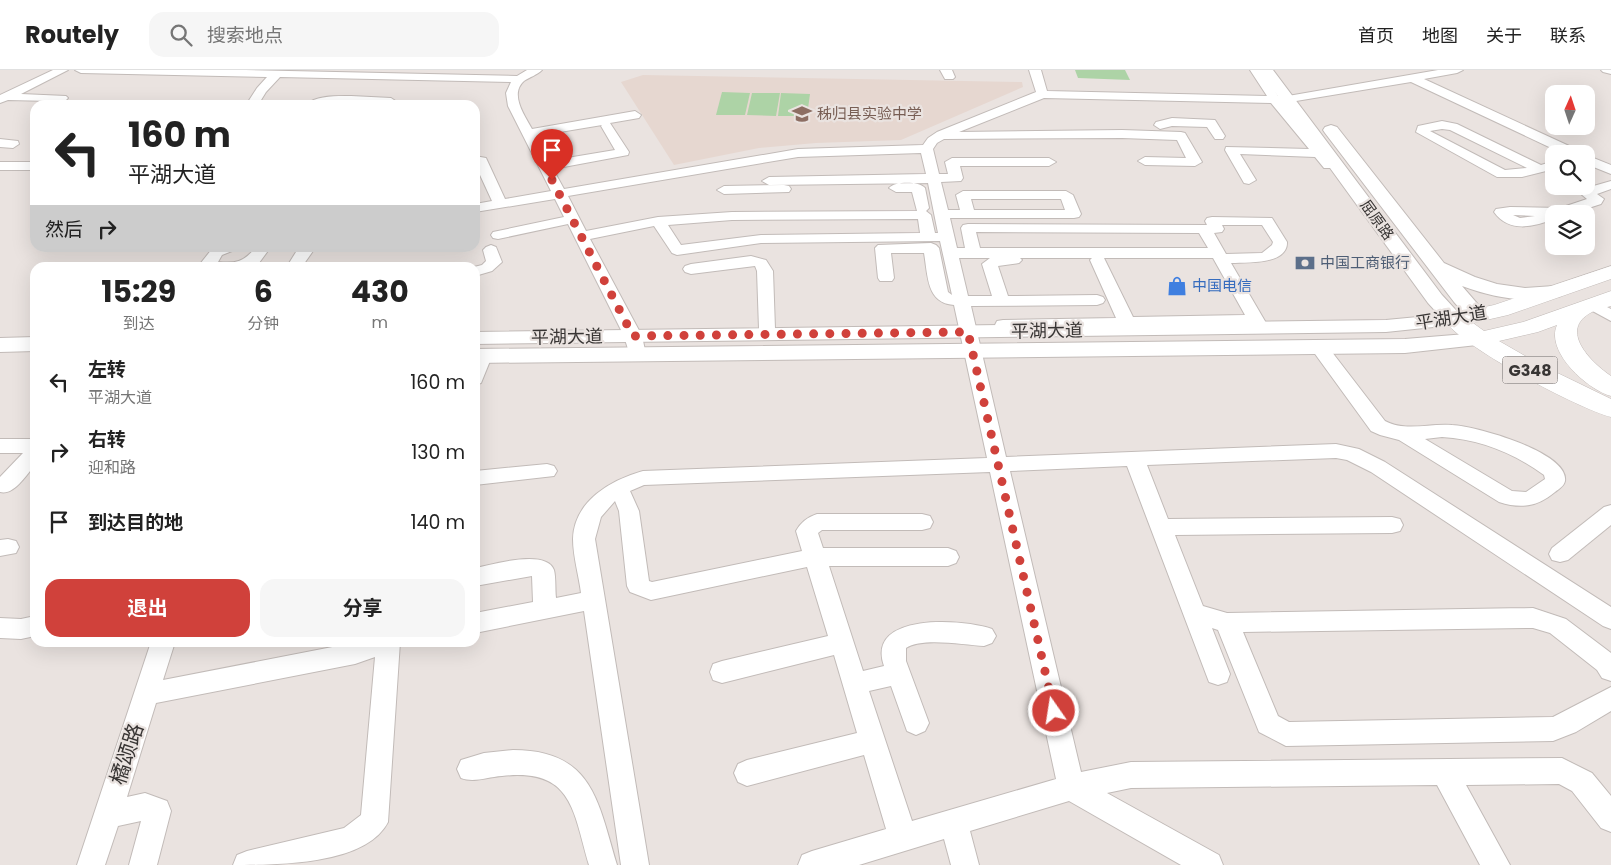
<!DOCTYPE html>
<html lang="zh">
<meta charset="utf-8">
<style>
body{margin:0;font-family:Poppins,"Noto Sans SC",sans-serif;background:#f6f6f6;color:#222;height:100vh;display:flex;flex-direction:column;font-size:19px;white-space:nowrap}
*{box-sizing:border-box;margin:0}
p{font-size:16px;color:#767676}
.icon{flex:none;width:28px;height:28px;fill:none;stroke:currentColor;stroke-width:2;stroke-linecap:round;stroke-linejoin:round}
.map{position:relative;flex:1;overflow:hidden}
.side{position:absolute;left:30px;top:192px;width:450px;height:385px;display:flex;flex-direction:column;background:#fff;border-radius:15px;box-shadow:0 5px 20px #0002}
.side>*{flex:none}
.banner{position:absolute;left:30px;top:30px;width:450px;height:152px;border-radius:15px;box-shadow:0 5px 20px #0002;background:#fff;color:#222;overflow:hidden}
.needle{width:32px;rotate:3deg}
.controls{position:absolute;left:1545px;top:15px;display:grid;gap:10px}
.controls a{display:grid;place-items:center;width:50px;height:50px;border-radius:10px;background:#fff;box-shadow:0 5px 20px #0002;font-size:25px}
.pin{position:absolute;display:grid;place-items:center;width:42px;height:42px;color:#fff;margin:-51px -21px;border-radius:50% 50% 50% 0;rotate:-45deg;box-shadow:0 0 5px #0007}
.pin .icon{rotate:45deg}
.me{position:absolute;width:55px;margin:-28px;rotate:347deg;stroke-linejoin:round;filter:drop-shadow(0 0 4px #0008)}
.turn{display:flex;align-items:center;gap:18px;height:105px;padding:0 15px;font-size:22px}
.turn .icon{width:65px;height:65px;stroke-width:2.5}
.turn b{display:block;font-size:35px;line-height:42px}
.then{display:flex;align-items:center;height:48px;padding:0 15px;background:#0003;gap:10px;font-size:19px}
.eta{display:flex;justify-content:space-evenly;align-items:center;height:85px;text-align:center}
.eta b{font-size:30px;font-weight:700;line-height:35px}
.action{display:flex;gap:10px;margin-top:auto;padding:10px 15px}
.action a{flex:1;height:58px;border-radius:15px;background:#d0413b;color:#fff;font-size:20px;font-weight:700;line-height:58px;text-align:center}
.action a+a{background:#f6f6f6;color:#222}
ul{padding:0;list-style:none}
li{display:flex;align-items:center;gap:15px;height:70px;padding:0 15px}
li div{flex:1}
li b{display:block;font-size:19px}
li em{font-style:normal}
header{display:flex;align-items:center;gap:30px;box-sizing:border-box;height:70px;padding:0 25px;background:#fff;border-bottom:1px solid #e0e0e0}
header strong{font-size:24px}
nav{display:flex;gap:28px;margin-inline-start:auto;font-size:18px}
.search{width:350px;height:45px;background:#f6f6f6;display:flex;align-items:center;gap:12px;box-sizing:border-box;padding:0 18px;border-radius:15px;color:#767676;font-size:19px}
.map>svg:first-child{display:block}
</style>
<header>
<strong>Routely</strong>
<div class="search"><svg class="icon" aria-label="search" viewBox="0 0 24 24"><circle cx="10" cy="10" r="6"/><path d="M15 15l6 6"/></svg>搜索地点</div>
<nav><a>首页</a><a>地图</a><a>关于</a><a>联系</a></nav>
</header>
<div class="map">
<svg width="1611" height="795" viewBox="0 0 1611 795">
<rect width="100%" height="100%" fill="#eae3e0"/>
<polygon fill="#e6d7d0" points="643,5 1022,12 1023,17 901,70 816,73 759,78 674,95 621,12"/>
<g fill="#add3a6">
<polygon points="1075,0 1125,0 1130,10 1078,8"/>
<polygon points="722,22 750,23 745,45 716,45"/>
<polygon points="752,23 780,23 776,46 747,45"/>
<polygon points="781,23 810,24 807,46 778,46"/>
</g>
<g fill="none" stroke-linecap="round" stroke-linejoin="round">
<defs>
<g id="minor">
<polygon points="53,0 68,0 21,24 66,26 68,28 61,35 48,35 51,31 8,30 0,33 0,25"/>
<path d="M 75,0 L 245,0 L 517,6 L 527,0 L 542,0 C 537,5 530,7 524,11 C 509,24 525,46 532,59 L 635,41 L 641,45 L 639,48 L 610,53 L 629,82 L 628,85 L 553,99 L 564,119 L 798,79 L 923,75 L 928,68 L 937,62 L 1036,22 L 1029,0 L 1041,0 L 1047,21 L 1267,26 L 1250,0 L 1262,0 L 1278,26 L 1288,26 L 1438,0 L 1463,0 L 1457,3 L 1424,9 L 1580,81 L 1581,84 L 1564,84 L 1411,12 L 1284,33 L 1326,80 L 1336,95 L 1334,98 L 1324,98 L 1315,87 L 1240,84 L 1256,110 L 1249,114 L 1244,113 L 1225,80 L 1226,77 L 1309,79 L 1271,33 L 1044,28 L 959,62 L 1122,60 L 1181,62 L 1185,63 L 1202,92 L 1195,96 L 1145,95 L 1138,91 L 1145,87 L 1186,88 L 1177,70 L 1122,68 L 944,69 L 937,73 L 933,79 L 939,104 L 948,104 L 945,92 L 952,88 L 1049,88 L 1056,92 L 1049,96 L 960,96 L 963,108 L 961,111 L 941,112 L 948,140 L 960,140 L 956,125 L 963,121 L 1066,121 L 1073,125 L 1081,144 L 1079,147 L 1074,148 L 950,148 L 957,178 L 965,178 L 961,158 L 963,155 L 968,154 L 1207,155 L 1205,151 L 1207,148 L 1212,147 L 1272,148 L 1287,172 C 1288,195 1247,192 1231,193 L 1269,258 L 1267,262 L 1255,262 L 1251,255 L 1003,260 L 997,259 L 995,255 L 997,251 L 1003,250 L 1116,248 L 1090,190 L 1092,188 L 1020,188 L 1022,190 L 1019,193 L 998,196 L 1008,226 L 1097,225 L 1103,227 L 1105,230 L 1103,233 L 1097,235 L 971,236 L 1006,387 L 1336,374 L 1359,379 L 1385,392 L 1611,537 L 1611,559 L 1603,556 L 1371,402 L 1347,390 L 1336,388 L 1147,395 L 1168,449 L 1392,447 L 1400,449 L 1403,455 L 1400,461 L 1392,463 L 1175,465 L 1203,536 L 1227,543 L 1533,538 L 1566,549 L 1611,583 L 1611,611 L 1602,608 L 1597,600 L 1550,563 L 1533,558 L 1243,562 L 1278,646 L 1289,652 L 1553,647 L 1611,617 L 1611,641 L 1576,662 L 1553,671 L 1286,676 L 1259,662 L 1218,560 L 1212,558 L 1230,604 L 1227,612 L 1218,615 L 1209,612 L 1127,396 L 1010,401 L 1081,702 L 1131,692 L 1562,688 L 1592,703 L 1611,726 L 1611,762 L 1601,758 L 1572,721 L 1559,714 L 1466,715 L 1510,795 L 1480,795 L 1437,715 L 1131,718 L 1107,723 L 1219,785 L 1223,795 L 1181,795 L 1069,731 L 970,761 L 979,795 L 951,795 L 944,769 L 859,795 L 798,795 L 802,785 L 812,781 L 886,759 L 864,685 L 747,716 L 738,712 L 734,703 L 738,694 L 747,690 L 857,663 L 834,585 L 722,613 L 713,610 L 710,602 L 713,594 L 722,591 L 828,566 L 807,497 L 651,530 L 630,522 L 627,516 L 619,441 L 615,431 L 601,447 L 595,469 L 649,795 L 621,795 L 584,541 L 475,563 L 475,543 L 533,532 L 532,506 L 475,516 L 475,498 C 492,495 546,478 554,500 C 556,508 555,519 556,528 L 581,523 C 579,506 573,487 573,469 C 574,431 611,410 643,401 L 987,388 L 954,235 C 926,233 928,205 924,183 L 891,183 L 894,208 L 892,211 L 880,211 L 878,208 L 875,178 L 878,175 L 931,173 L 936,175 L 939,178 L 948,222 L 952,225 L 940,171 L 761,173 L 677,185 L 672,183 L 654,156 L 590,169 L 642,266 L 646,285 L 643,289 L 637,290 L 631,289 L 624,266 L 568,154 L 498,169 L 493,168 L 491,165 L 493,162 L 564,147 L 555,129 L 475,142 L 475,134 L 492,131 L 475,94 L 475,86 L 486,88 L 505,129 L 551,121 L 508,36 L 506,23 L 511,12 L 280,7 L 266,22 L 258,35 L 246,35 L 257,18 L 267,7 L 81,3 ZM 602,55 L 601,56 L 615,80 L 549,91 L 536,66 ZM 921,83 L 926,104 L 769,107 L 762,111 L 769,115 L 928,113 L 938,163 L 935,163 L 931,145 L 926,141 L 929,138 L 925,118 C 919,111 895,111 889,118 L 896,122 L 912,122 L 917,141 L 732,142 L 658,147 L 586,161 L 568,126 L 798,87 ZM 971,129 L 1061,129 L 1065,140 L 974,140 ZM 918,149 L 920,163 L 761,165 L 681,175 L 668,155 L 732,150 ZM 1222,155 L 1262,155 L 1273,172 L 1272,175 L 1262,183 L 1226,184 L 1214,163 L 1222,162 L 1224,159 ZM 976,162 L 1199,163 L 1208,178 L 980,178 ZM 959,188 L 990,188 L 982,194 L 992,226 L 968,226 ZM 1104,188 L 1213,188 L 1245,245 L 1133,247 ZM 990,402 L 1056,709 L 912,751 L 869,621 L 891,616 L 907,661 L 916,665 L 925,661 L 929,653 L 906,591 L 906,578 C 922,567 965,575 984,576 L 992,573 L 996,566 L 992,559 C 964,549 865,542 884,596 L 863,601 L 829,496 L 948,496 L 956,493 L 959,487 L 956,481 L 948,478 L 823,478 L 818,463 L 822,460 L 922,460 L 930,458 L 933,452 L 930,446 L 922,444 L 817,444 C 808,447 801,452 796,461 L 802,481 L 652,512 L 649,511 L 639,441 L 630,421 L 644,415 Z"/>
<polygon points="940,0 952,0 955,7 953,9 945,9"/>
<polygon points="1601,0 1611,0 1611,4 1603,2"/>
<path d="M 351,26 L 391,28 L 397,32 L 393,35 L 351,33 L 306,35 C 316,25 338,26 351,26 Z"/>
<polygon points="120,31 153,31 159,35 114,35"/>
<polygon points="1172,48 1215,50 1225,66 1223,69 1215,69 1207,57 1172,56 1160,59 1154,55 1156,52"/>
<path d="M 1442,51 L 1457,54 L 1541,95 L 1554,91 L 1554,99 L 1522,107 L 1497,107 L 1416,62 L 1418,56 ZM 1442,59 L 1450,60 L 1527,98 L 1505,100 L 1430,61 Z"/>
<polygon points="0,69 18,71 19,74 13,78 0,77"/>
<polygon points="1586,85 1611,95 1611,104 1586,94"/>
<rect x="0" y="92" width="35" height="8"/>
<path d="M 1611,111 L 1611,119 L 1597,124 L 1604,129 L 1601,134 L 1570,144 L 1554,144 L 1554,149 C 1533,157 1509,163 1494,142 L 1496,139 L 1510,137 L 1560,138 L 1587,129 L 1581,124 L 1583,119 ZM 1513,145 L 1535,146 L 1520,148 Z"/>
<polygon points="784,115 789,116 791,119 789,122 724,124 717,120 724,116"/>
<polygon points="491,175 496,177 502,192 492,201 475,206 475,198 470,198 482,195 486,191 483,180 486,177"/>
<path d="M 215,178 L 234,178 L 232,181 L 222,185 L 218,192 C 235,194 244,192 255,178 L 270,178 L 259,193 L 252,198 L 203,197 L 200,194 L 212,179 Z"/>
<polygon points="293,178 310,178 313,181 301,198 286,198 296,182"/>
<polygon points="751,186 766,190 773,201 775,259 773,263 761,263 759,259 757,201 755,196 691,204 685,202 683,199 685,196 691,194"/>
<polygon points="1593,230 1611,239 1611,251 1587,238 1585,235 1587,232"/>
<path d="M 1319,272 L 1325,273 L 1385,351 C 1406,362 1429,353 1452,355 C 1475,356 1569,382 1565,411 C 1564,416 1559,419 1555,422 C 1537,437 1521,439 1499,432 L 1399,370 L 1380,365 L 1371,361 L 1310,277 L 1313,273 ZM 1442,367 C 1479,369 1514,383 1544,405 L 1545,409 L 1526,422 L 1512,421 L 1425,369 Z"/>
<polygon points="483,281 489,282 492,286 481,313 475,315 475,285 477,282"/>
<path d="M 0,369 L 35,369 L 35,395 C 27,404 14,426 0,422 L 0,407 L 23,383 L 0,383 Z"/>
<polygon points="547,394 554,396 557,401 554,406 475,415 475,401"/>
<polygon points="1611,435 1611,455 1568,490 1560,492 1552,490 1549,484 1552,478 1604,437"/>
<polygon points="8,469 16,471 19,477 16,483 0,486 0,470"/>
<polygon points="35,546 35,566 21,569 0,568 0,548 21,549"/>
<path d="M 151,572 L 175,572 L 163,610 L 358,572 L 400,572 L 388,752 C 366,795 278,795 233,795 L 237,785 L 247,781 L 344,758 L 361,745 L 375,587 L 355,594 L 156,633 L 127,727 L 145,723 L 167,731 L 171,741 L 157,795 L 129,795 L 141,751 L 118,756 L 105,795 L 77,795 Z"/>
<path d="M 513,680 C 593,680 598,732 617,795 L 589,795 C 573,741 573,698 502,706 C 487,707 474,713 461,708 L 457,699 L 461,690 L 484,683 Z"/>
</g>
<g id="major">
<polygon points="1259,0 1273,0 1442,225 1465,250 1462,254 1386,262 475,274 475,262 1386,250 1439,245 1428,233"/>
<path d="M 1331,55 L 1337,57 L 1444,193 L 1475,207 L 1497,214 L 1525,218 L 1554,216 L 1561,218 L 1564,222 L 1561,226 C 1528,234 1494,228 1462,216 L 1488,246 L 1485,250 C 1470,254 1464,243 1454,232 L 1325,63 L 1323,60 L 1325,57 Z"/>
<polygon points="1478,263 1486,264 1489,269 1486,274 1405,283 475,293 475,279 1405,269"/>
<polygon points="35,267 35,281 0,282 0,268"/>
</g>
<path id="highway" d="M 1611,196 L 1611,209 L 1508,245 L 1473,253 L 1484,261 L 1523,252 L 1611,221 L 1611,236 C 1605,238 1598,239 1592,242 C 1557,260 1592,293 1611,306 L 1611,326 C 1588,320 1545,282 1557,255 L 1538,262 L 1499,271 L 1539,294 L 1611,329 L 1611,347 C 1577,338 1462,277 1444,250 L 1447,245 L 1494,235 Z"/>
</defs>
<use href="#minor" stroke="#c2bbb8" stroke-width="2"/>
<use href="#major" stroke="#c2bbb8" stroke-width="2"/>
<use href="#highway" stroke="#c2bbb8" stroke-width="1"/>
<use href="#minor" fill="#fff" fill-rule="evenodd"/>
<use href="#major" fill="#fff" fill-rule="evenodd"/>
<use href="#highway" fill="#fff" fill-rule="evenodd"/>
</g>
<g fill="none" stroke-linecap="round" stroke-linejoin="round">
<polyline stroke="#d0413b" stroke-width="9" stroke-dasharray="0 16.2" points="552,110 633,266 968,262 1054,641"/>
</g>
<defs>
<symbol id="school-bare" viewBox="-9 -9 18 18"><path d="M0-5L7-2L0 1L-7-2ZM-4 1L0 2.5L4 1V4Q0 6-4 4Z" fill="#8d6e63" stroke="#eae3e0" stroke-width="2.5" paint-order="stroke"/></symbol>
<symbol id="bank-bare" viewBox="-9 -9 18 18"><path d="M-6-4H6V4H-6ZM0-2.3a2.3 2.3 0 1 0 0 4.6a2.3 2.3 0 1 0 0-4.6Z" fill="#5c6f8a" stroke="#eae3e0" stroke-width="2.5" paint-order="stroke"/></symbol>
<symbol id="shop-bare" viewBox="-9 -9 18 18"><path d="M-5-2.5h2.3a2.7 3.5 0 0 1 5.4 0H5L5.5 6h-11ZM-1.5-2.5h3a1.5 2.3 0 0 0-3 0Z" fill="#3f7fe0" stroke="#eae3e0" stroke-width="2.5" paint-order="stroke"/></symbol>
</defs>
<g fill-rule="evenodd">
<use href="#school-bare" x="788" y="30" width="28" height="28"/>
<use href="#bank-bare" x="1291" y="179" width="28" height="28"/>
<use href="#shop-bare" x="1163" y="202" width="28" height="28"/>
</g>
<g text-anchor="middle" stroke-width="4.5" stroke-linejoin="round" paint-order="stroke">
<g font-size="15" fill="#785e54" stroke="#eae3e0" text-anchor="start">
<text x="817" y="49">秭归县实验中学</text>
</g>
<g font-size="15" fill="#383534" stroke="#eae3e0">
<text transform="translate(1377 150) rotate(54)" y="5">屈原路</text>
</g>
<g font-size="15" fill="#4e5e75" stroke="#eae3e0" text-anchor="start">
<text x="1320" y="198">中国工商银行</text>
</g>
<g font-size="15" fill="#366cbe" stroke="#eae3e0" text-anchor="start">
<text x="1192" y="221">中国电信</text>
</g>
<rect fill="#eae3e0" stroke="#6d6968" stroke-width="1" x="1502.5" y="286.5" width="55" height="27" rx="4"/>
<g font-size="16" font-weight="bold" fill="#383534">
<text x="1530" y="306">G348</text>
</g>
<g font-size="18" fill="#383534" stroke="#eae3e0">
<text transform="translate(1451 248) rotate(-9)" y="6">平湖大道</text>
<text transform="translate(1047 261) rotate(-1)" y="6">平湖大道</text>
<text transform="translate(567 267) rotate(-1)" y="6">平湖大道</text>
</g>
<g font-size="21" fill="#383534" stroke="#eae3e0">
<text transform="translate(127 684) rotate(-72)" y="7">橘颂路</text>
</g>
</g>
</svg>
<div class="controls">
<a><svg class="needle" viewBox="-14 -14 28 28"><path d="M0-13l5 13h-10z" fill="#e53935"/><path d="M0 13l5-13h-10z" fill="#767676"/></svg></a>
<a><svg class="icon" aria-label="search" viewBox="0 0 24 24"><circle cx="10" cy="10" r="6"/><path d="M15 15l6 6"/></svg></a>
<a><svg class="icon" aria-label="layers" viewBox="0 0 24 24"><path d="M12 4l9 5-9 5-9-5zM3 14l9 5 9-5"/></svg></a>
</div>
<div class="pin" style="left:552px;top:110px;background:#d93025"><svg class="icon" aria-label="arrive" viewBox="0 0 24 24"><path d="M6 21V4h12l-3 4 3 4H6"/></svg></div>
<svg class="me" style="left:1054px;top:641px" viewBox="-20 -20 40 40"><circle r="17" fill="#d0413b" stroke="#fff" stroke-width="3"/><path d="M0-11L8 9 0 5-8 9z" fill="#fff"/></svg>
<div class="banner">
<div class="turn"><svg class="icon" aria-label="left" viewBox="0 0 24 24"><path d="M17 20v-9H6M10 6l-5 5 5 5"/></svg><div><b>160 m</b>平湖大道</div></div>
<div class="then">然后<svg class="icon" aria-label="right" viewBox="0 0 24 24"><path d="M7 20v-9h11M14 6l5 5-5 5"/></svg></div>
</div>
<section class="side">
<div class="eta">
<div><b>15:29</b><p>到达</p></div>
<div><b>6</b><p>分钟</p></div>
<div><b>430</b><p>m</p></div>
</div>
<ul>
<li><svg class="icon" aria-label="left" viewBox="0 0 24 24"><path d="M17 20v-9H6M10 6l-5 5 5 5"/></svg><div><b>左转</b><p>平湖大道</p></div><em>160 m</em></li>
<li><svg class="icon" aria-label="right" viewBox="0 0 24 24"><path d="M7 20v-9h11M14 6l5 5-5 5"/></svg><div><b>右转</b><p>迎和路</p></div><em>130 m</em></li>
<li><svg class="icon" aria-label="arrive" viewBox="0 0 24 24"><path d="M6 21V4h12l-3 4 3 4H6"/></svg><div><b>到达目的地</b></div><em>140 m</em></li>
</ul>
<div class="action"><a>退出</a><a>分享</a></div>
</section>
</div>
